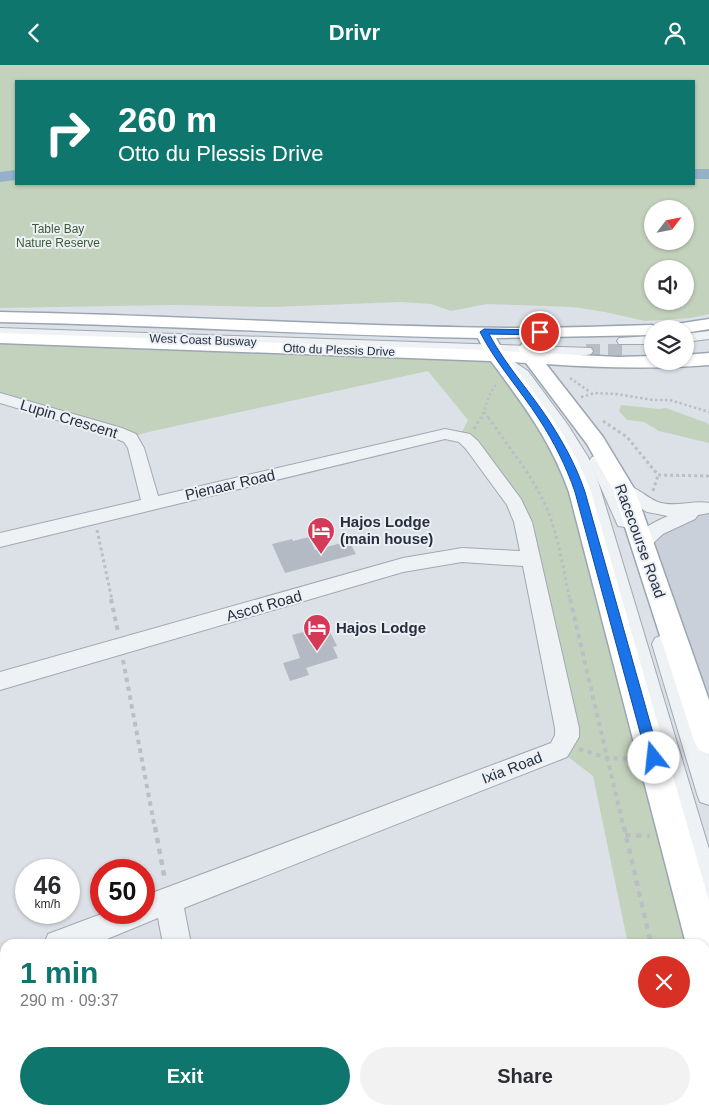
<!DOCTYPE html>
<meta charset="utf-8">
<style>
body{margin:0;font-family:Helvetica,sans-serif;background:#f2f2f3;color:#2b2b33;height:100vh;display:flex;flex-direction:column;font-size:19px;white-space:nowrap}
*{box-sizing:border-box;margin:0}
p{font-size:16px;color:#7c7c81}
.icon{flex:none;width:28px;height:28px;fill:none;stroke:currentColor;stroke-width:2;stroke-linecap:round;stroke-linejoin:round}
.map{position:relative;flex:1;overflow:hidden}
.side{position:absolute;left:0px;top:874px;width:710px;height:176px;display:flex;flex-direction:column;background:#fff;border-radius:15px 15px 0 0;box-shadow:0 1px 4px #0004}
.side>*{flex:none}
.banner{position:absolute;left:15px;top:15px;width:680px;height:105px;border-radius:0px;box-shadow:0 1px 4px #0004;background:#0f766e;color:#fff;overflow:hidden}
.needle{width:32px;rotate:58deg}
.buttons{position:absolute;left:644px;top:135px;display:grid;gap:10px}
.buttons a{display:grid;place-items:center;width:50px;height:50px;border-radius:50%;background:#fff;box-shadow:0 1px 4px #0004;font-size:25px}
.speed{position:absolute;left:15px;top:794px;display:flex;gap:10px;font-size:25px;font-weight:700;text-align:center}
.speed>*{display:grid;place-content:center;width:65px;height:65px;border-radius:50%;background:#fff;box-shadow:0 1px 4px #0004;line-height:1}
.speed small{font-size:12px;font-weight:400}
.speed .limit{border:8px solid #d22;background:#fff;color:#111}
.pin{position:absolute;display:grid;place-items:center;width:42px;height:42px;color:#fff;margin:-21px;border:2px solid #fff;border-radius:50%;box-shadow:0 1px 5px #0007}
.me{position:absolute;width:55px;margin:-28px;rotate:344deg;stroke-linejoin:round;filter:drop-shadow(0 0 4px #0008)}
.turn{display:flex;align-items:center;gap:18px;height:105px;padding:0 20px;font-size:22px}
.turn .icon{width:65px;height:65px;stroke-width:2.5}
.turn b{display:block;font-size:35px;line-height:42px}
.round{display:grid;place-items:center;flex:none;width:52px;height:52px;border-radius:26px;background:#f2f2f3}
.head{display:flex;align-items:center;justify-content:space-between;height:85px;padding:0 20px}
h1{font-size:30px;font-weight:800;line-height:38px;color:#0f766e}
.primary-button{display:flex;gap:10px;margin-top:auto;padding:10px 20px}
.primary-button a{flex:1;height:58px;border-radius:30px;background:#0f766e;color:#fff;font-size:20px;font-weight:800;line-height:58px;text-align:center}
.primary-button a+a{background:#f2f2f3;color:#2b2b33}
header{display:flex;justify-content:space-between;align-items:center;height:65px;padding:0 20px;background:#0f766e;color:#fff;font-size:22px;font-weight:800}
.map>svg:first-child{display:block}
</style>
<header><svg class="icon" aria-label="back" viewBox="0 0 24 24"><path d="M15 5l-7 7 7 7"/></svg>Drivr<svg class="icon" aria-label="person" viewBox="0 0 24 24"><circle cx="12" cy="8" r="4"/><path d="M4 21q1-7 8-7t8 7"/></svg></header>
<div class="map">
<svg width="709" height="1049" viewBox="0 0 709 1049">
<rect width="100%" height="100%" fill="#dce1e7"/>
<polygon fill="#cad0d9" points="709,443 709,676 642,477"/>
<g fill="#c3d2bd" fill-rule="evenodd">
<path d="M 0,0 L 709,0 L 709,249 L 691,253 L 645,256 L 605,247 L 573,242 L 487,239 L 451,246 L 431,239 L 401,237 L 272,242 L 174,240 L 0,243 ZM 16,16 L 694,16 L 694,119 L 16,119 ZM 652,144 L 685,144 L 685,176 L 652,176 ZM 652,204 L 685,204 L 685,236 L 652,236 Z"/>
<polygon points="0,273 496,291 560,380 704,879 628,879 593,711 559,685 523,457 460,371 468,355 428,306 144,368 130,373 0,333"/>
<polygon points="621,340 659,344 666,343 707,358 709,360 709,378 659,366 644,357 627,355 619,346"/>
<polygon points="705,882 709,897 709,1049 664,1049 663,1045 705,1045"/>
</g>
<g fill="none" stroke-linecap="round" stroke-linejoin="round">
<g fill="#95b1ca" fill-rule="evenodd">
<rect x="694" y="104" width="15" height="10"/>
<polygon points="16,105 16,115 0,117 0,107"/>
</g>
</g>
<g fill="#b3bac4">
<polygon points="309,472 315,485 349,476 356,489 285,508 272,479 292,474 293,476"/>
<polygon points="327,561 337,581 333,582 338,593 306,603 309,610 290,616 283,598 300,593 292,570"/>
</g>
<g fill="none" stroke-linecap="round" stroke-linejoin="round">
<polyline stroke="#b7bdc5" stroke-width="14" stroke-dasharray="14 8" stroke-linecap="butt" points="586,286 627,286"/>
<defs>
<g id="minor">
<polygon points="0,263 591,283 593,286 591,289 586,290 504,290 528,306 568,360 588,392 598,416 709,784 709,841 700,837 696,828 580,416 570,392 552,361 518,312 491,294 490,289 0,271"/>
<polygon points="709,266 709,274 685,277 685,269"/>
<polygon points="652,271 652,279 619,279 617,276 619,273"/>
<polygon points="0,328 122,363 136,369 144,383 158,431 445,364 470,369 478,376 521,434 532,457 579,663 579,672 567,692 184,843 191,879 163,879 158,853 95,879 44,879 48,869 104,848 144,848 144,831 551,678 555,670 555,663 523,501 462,497 403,507 0,625 0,607 403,493 462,483 520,486 514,457 507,440 466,384 459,377 445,374 0,482 0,468 141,435 128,383 124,377 110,371 0,338"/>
<path d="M 598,390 L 604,392 L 618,421 C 634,416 646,434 661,438 C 677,442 694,435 709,438 L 709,448 L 698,450 L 695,454 L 663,469 L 649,482 L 642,484 L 635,482 L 633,477 C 641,463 654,457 668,451 L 647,447 L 624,433 L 634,456 L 632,461 L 625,462 L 618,461 L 589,396 L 592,392 Z"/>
<polygon points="663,570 671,573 674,579 709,690 709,740 700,737 697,729 652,579 655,573"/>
<polygon points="5,885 5,913 0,915 0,887"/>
<polygon points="193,1045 225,1045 226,1049 194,1049"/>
</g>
<g id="major">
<path d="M 0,247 C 173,250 346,262 519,263 C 563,263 608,261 652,260 L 660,264 L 652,264 L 652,270 L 496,273 L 503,286 L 520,287 L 519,283 L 522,279 L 528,278 L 534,279 L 539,288 L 618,292 L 652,291 L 652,296 L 685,296 L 685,290 L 709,288 L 709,300 C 655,304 601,303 546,299 L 603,372 L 635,425 L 709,635 L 709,689 L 699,685 L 694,676 L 613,425 L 587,379 L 526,298 L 511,297 C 543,339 573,377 591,427 L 709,836 L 709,894 L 705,896 L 705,879 L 686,879 L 569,427 C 551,376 523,339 491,296 L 0,278 L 0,268 L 484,285 L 478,273 C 318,270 159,260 0,257 Z"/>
<polygon points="709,254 709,264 685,268 685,264 667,264 670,260"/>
</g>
</defs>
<use href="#minor" stroke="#a1a8b1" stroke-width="2"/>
<use href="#major" stroke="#9ba6b3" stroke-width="3"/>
<g stroke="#babfc5" stroke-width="2.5" stroke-dasharray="2.5 2.5" stroke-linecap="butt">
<polyline points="570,313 590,327"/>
<polyline points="581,332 595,328 616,329 653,335 670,335 709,347"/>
<polyline points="484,347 489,354"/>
<polyline points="481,354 490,329 497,318"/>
</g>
<g stroke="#babfc5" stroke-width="3" stroke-dasharray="3 3" stroke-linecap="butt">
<path d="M 488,352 C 508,382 532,409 546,442 C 559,471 563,505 570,535"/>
<polyline points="603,356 627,372 658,410 709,411"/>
<polyline points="474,364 481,352"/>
<polyline points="653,426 658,410"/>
<polyline points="97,465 112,535"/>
</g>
<g stroke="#babfc5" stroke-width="4" stroke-dasharray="4.5 4.5" stroke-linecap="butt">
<polyline points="111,534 118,567"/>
<polyline points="570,534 624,764"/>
<polyline points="123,595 155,764"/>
<polyline points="579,684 607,693 632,694"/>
</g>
<g stroke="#babfc5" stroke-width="4.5" stroke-dasharray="5.5 5.5" stroke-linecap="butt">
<polyline points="155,762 165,815"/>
<polyline points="624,762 651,879"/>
<polyline points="625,770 650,771"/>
<polyline points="705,1034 709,1035"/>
</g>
<use href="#minor" fill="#eff2f5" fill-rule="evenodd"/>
<use href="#major" fill="#fff" fill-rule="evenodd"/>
</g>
<path fill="#1a73e8" stroke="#114b97" d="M 484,264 L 540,265 L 544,267 L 540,270 L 489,269 C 505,299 527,323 546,351 C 562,375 576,400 585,427 L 660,693 L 658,697 L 654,699 L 649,697 L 647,693 L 575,427 C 566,401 554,377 539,354 C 519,323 497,300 480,267 Z"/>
<defs>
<symbol id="hotel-pin" viewBox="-11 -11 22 30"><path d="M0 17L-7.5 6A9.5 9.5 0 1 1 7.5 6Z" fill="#d43957" stroke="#ecf0f5"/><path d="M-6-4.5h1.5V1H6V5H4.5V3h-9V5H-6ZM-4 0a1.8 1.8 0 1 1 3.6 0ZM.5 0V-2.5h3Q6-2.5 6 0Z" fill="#fff"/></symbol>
</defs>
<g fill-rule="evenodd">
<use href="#hotel-pin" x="305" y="450" width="32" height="43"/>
<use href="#hotel-pin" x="301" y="547" width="32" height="43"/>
</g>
<g text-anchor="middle" stroke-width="4" stroke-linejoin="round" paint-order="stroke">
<g font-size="12" fill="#3b5b32" stroke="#ecf0f5">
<text x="58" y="168">Table Bay<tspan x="58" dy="14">Nature Reserve</tspan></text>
</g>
<g font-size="12" fill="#252f3e" stroke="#ecf0f5">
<text transform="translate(203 275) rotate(2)" y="4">West Coast Busway</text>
<text transform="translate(339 285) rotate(2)" y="4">Otto du Plessis Drive</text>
</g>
<g font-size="15" fill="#252f3e" stroke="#ecf0f5">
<text transform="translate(69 354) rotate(17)" y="5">Lupin Crescent</text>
<text transform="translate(230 420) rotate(-13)" y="5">Pienaar Road</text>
<text transform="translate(640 476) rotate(70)" y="5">Racecourse Road</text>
<text transform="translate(264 541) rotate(-16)" y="5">Ascot Road</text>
<text transform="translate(512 703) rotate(-21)" y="5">Ixia Road</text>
</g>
<g font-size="15" font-weight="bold" fill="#252f3e" stroke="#ecf0f5" text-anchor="start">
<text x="340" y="462">Hajos Lodge<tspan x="340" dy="17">(main house)</tspan></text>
<text x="336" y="568">Hajos Lodge</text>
</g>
</g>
</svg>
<div class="buttons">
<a><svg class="needle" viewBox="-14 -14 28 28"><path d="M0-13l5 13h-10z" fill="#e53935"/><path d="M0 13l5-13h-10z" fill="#7c7c81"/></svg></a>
<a><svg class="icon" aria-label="sound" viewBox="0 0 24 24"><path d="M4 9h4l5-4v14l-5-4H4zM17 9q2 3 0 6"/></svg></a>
<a><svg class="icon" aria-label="layers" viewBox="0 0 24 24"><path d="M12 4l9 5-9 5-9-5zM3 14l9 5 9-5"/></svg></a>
</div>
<div class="speed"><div>46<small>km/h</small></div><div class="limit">50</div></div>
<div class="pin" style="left:540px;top:267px;background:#d93025"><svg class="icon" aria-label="arrive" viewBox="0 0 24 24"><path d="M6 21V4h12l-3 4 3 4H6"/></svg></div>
<svg class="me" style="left:654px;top:693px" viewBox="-20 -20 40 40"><circle r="19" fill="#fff"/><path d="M0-13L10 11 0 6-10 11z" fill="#1a73e8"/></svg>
<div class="banner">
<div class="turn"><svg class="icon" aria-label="right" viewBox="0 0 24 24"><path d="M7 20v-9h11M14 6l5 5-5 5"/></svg><div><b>260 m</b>Otto du Plessis Drive</div></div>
</div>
<section class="side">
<div class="head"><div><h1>1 min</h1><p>290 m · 09:37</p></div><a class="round" style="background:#d93025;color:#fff"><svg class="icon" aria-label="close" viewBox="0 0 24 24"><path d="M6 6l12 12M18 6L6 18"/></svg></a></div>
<div class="primary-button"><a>Exit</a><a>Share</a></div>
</section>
</div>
